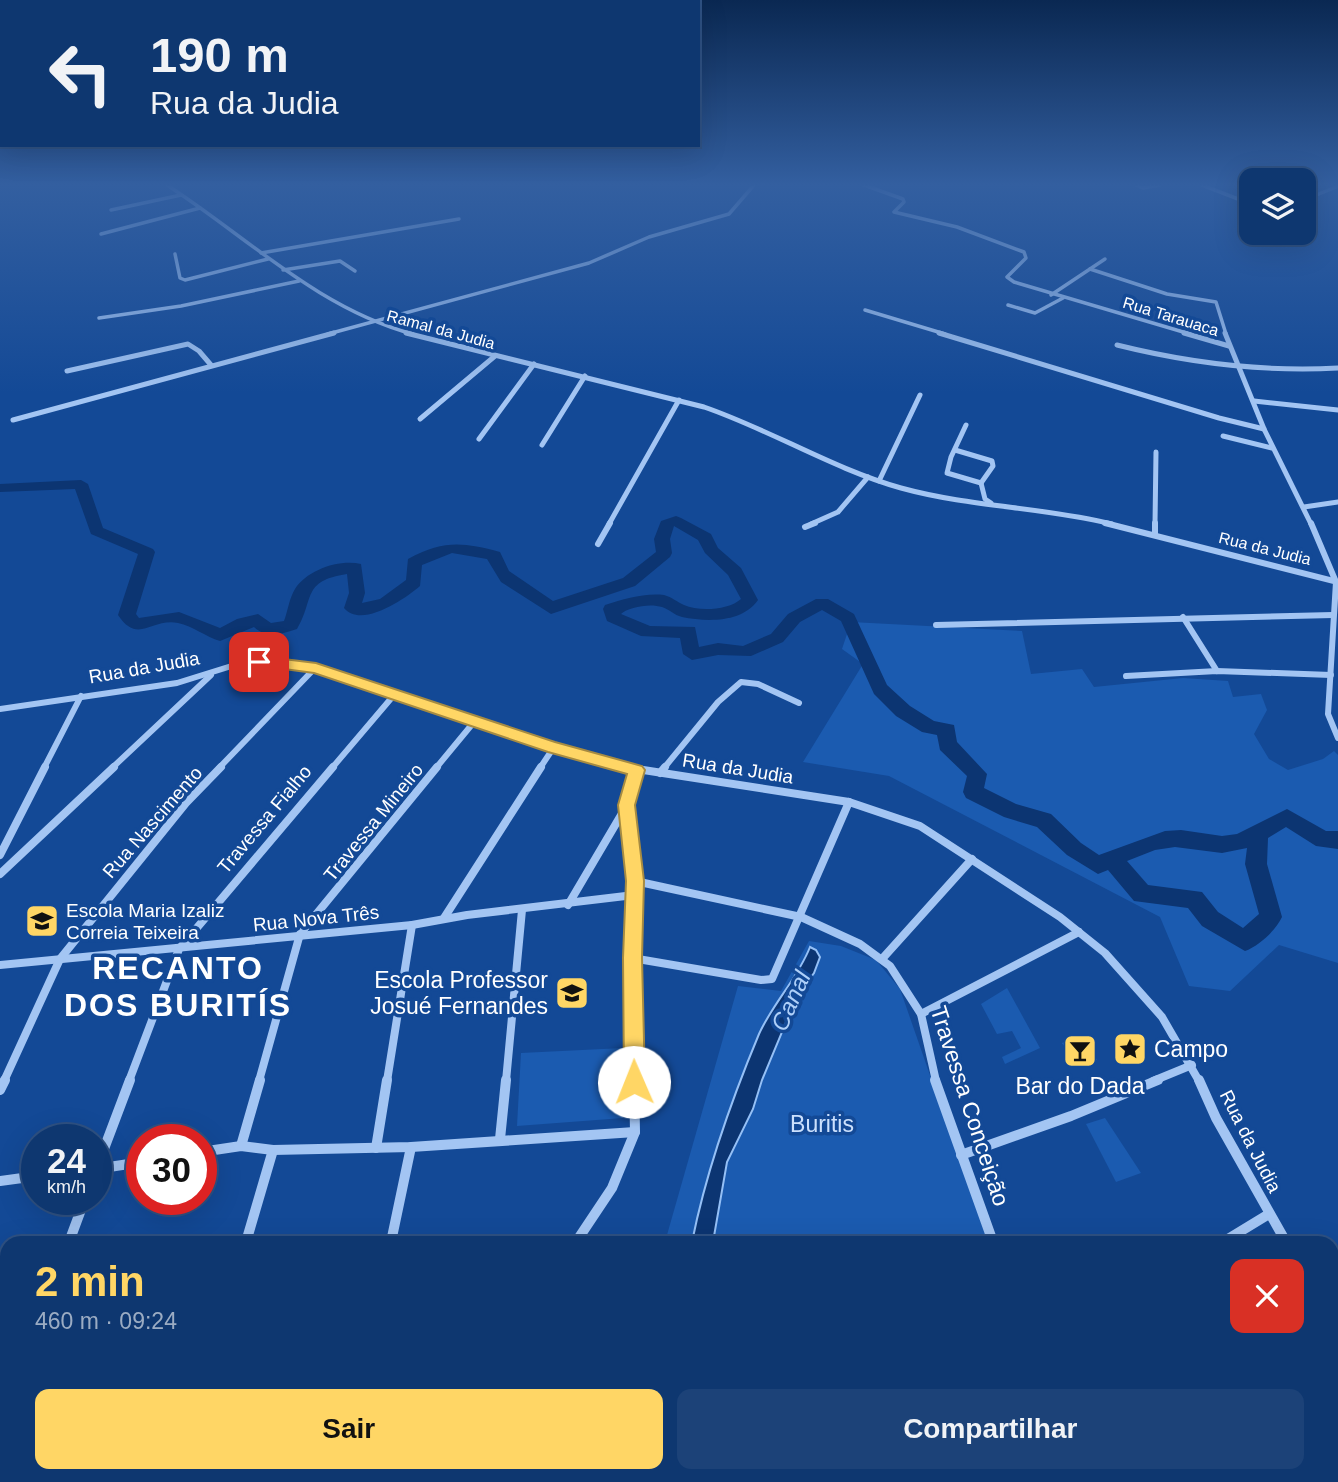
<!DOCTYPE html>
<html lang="pt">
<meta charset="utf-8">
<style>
body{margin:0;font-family:Helvetica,sans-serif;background:#1c4278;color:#f1f3f6;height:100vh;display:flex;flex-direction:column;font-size:26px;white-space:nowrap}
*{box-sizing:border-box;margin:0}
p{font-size:23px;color:#9bacc3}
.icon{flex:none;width:38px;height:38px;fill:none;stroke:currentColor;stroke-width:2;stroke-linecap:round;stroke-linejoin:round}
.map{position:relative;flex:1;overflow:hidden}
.panel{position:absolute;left:0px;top:1236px;width:1339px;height:247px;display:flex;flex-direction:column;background:#0e3770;border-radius:21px 21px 0 0;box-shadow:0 7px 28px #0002,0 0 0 2px #2e5183}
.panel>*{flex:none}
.top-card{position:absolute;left:0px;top:0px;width:700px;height:147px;box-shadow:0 7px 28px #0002,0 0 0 2px #2e5183;background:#0e3770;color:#f1f3f6;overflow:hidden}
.tools{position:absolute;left:1239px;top:168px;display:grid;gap:14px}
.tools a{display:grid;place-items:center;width:77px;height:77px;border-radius:14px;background:#0e3770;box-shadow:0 7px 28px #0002,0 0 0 2px #2e5183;font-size:35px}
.speed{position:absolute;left:21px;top:1124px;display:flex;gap:14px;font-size:35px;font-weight:700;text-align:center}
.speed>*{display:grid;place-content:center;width:91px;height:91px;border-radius:50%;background:#0e3770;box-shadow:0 7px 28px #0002,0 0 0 2px #2e5183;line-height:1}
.speed small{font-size:18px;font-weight:400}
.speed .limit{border:10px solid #d22;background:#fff;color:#111}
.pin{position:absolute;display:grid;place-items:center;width:60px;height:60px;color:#fff;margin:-30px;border-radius:14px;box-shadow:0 4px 10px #0006}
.me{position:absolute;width:77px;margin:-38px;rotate:359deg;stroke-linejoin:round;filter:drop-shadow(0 0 5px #0008)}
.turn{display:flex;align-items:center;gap:24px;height:147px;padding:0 35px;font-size:32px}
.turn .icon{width:91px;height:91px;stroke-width:2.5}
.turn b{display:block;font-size:49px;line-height:60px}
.round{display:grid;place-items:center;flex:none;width:74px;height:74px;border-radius:14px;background:#1c4278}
.headline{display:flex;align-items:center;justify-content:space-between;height:119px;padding:0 35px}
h1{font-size:42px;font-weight:800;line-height:52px;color:#ffd665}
.button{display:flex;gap:14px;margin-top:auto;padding:14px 35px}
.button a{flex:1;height:80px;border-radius:14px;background:#ffd665;color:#111;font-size:28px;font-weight:800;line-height:80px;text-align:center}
.button a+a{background:#1c4278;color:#f1f3f6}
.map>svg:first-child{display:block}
</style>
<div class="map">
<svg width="1338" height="1482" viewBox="0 0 1338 1482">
<rect width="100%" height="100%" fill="#134996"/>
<g fill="#1b5bb0">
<polygon points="851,622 1022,631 1031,674 1082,669 1094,687 1183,678 1228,681 1233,697 1261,694 1267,710 1254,734 1269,759 1288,770 1323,759 1334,751 1338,755 1338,963 1279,945 1230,991 1189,986 1160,917 889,776 803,762 863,664 842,649"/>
<polygon points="809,941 841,946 876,960 900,989 988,1242 665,1242 738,986 781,991"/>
<polygon points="1007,988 1040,1048 1005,1064 1002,1057 1021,1048 1012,1031 997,1034 981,1004"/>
<polygon points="623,1048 623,1118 517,1126 521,1053"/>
<polygon points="1105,1118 1141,1173 1116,1182 1086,1124"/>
<polygon points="733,1475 1070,1475 1072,1482 743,1482"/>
</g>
<path fill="#0c3572" stroke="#95c0f6" stroke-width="2" d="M 810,947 L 816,950 L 820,957 L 814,973 L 797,996 L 762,1080 L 753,1109 L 727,1162 L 713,1242 L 692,1242 C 706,1172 731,1101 759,1034 C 773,1003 798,978 810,947 Z"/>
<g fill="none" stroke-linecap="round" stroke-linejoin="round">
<path fill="#0c3572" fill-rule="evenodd" d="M 81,480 L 88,484 L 103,528 L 153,549 L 155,552 L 136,614 L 139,618 L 179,612 L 220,628 L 237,619 L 258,614 L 271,623 L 284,621 C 288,610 289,599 295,589 C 307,570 339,559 361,564 L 365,593 L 362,603 L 380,599 L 406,580 L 408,559 C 444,540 462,542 500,552 L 509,571 L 553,601 L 623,578 L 656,552 L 654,539 L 661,521 L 676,516 L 681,518 L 711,534 L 718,548 L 741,568 L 758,600 C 742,623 707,622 682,617 C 674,615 669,609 662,607 C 650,603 628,607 621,614 L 650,626 L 695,627 L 699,647 L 718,643 L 743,646 L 771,634 L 788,614 L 816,599 L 828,599 L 854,614 L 887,685 L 910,706 L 934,721 L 954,725 L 957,742 L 987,774 L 984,788 L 1016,804 L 1051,814 L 1081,843 L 1099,855 L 1165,831 L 1181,830 L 1222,836 L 1237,834 L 1287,809 L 1326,831 L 1338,831 L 1338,849 L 1316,846 L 1286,827 L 1268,838 L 1267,864 L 1282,917 C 1276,930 1259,946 1245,951 L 1202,926 L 1188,908 L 1134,901 L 1108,870 L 1098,874 L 1067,855 L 1037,827 L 1004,817 L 966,798 L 963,792 L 967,776 L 940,750 L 937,735 L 922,732 L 896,716 L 874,694 L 841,621 L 822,610 L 800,622 L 783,642 L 751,656 L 718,655 L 692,660 L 683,654 L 680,638 L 641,636 L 607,621 L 603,609 L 605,605 C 625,599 643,593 664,595 C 672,597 677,602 684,605 C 699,612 729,610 741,599 L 728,575 L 705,553 L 698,540 L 674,526 L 670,539 L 672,553 L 670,557 L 635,586 L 551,614 L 501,582 L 487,559 L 452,553 L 422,565 L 420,586 C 405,599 361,629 344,608 L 349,593 L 347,574 C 301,581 315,599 297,629 C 281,634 267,639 254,627 L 220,641 C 206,637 193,626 178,623 C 151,618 138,645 118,615 L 138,554 L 91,534 L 75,489 L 0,492 L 0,484 ZM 1175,847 L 1222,853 L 1247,848 L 1245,864 L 1259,914 L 1243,928 L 1218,912 L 1202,892 L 1148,885 L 1127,861 L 1155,850 Z"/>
</g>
<polygon fill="#2160b5" points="1083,1035 1097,1060 1077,1064 1062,1043"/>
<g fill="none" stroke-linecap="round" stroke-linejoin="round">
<g stroke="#a3c5f3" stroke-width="3.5">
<path d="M 167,185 C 247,237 319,309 413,334"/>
<polyline points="864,185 903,199 904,202 894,212 957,227 1024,252 1026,258 1007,277 1014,282 1190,334"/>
<polyline points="1136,185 1143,188 1160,185"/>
<polyline points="1202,185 1251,204"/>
<polyline points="1304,200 1338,186"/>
<polyline points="111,210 181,195"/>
<polyline points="1247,232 1244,229 1251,225"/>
<polyline points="101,234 200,208"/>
<polyline points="261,253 459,219"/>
<polyline points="175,254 180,278 185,280 268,259"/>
<polyline points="1090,269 1167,294 1216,302 1226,334"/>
<polyline points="283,270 340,261 355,271"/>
<polyline points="1051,295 1105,259"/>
<polyline points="1008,305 1035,313 1063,298"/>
<polyline points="865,310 945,334"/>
<polyline points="99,318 181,306 299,281"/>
<polyline points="328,334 589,263 649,237 729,214 754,185"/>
</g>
<g stroke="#a3c5f3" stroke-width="5">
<path d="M 406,333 L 704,407 C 771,430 833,469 901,488 C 970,507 1043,507 1112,524"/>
<polyline points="939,333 1219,418 1264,429"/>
<polyline points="1184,333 1229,346"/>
<polyline points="1225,333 1264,429 1311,524"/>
<path d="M 1117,345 C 1189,363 1264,372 1338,368"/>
<polyline points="67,371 188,344 199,351 211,365"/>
<polyline points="1254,401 1338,410"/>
<polyline points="420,419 495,356"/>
<polyline points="13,420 334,333"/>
<polyline points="966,425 951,457 947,473 981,483"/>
<polyline points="1223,436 1272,448"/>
<polyline points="479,439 534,364"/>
<polyline points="542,445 585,376"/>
<polyline points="955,450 992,461 993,466 981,483"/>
<polyline points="879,481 920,395"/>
<polyline points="981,483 985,499 991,503"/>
<polyline points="1304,507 1338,502"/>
<polyline points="609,524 679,400"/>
<polyline points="811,524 838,512 868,477"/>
<polyline points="1155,524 1156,452"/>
</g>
<g stroke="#a3c5f3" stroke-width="6">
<polyline points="1105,523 1338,582"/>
<polyline points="1311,523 1336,582 1328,714 1338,738"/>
<polyline points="805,527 815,523"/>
<polyline points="1155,535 1155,523"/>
<polyline points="598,544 610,523"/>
<polyline points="1183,617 1217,671"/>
<polyline points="936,625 1333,615"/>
<polyline points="1126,676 1217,671 1331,675"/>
<polyline points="0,709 177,683 238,664 273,661 315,668 554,747 631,768"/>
<polyline points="44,768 81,696"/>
<polyline points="112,768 211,675"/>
<polyline points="219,768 315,668"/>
<polyline points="332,768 394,695"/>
<polyline points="436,768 474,722"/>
<polyline points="540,768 554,747"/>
<polyline points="664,768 718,702 741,682 758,684 799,703"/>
</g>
<g stroke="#a3c5f3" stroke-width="8">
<polyline points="624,767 849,802 920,826 1060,917 1105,953 1162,1017 1199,1081"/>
<polyline points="660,773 665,767"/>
<polyline points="0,855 45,767"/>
<polyline points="0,874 114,767"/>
<polyline points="635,881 801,917 860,944 890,966 921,1014 936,1081"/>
<polyline points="568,905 627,805"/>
<polyline points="444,918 541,767"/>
<polyline points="632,958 761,980 772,979 849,802"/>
<polyline points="882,959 972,859"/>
<polyline points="0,965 412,925 467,915 634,895"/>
<polyline points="921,1014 1079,932"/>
<polyline points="4,1081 60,959 186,803 221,767"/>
<polyline points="129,1081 179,949 333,767"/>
<polyline points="259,1081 300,934 437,767"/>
<polyline points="387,1081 412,925"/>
<polyline points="506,1081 522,910"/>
<polyline points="634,1081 632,958 635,881 627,805 637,770"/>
<polyline points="1153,1081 1192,1065"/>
</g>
<g stroke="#a3c5f3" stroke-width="10">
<polyline points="935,1080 993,1242"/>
<polyline points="1199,1080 1216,1118 1286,1242"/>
<polyline points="0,1090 5,1080"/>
<polyline points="500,1139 506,1080"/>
<polyline points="241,1146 260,1080"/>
<polyline points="376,1148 387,1080"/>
<polyline points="201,1152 241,1146 273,1150 411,1147 635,1132"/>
<polyline points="961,1155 1071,1116 1158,1080"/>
<polyline points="96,1169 142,1162"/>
<polyline points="96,1170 130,1080"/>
<polyline points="0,1181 37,1176"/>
<polyline points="69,1242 85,1199"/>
<polyline points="246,1242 273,1150"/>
<polyline points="391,1242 411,1147"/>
<polyline points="576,1242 612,1188 635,1132 634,1080"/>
<polyline points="1223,1242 1269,1214"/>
<polyline points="1332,1288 1338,1290"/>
<polyline points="1332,1321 1338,1333"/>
<polyline points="1332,1402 1338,1399"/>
<polyline points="0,1407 7,1393"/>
<polyline points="706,1475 716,1482"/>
<polyline points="1100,1475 1103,1482"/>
<polyline points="21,1482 23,1475"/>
<polyline points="175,1482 177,1475"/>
<polyline points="375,1482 381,1475"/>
<polyline points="517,1482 521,1475"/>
<polyline points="1150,1482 1165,1475"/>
</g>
</g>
<linearGradient id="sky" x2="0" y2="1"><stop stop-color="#0a2852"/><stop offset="0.47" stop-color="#335fa0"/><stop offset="1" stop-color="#335fa0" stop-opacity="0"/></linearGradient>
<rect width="1338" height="393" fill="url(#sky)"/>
<polygon fill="#ffd665" stroke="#a68b42" stroke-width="2" points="259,656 316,663 555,742 642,766 645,770 635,805 644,881 642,958 645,1082 641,1089 634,1092 627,1089 624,1082 623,958 626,881 618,805 627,774 548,752 314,673 254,665 252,662 254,658"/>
<defs>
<symbol id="school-square" viewBox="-11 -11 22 22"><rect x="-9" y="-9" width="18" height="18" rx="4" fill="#ffd665" stroke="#134996"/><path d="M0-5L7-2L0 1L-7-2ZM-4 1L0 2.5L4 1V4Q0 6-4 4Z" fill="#111"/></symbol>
<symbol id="sight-square" viewBox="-11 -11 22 22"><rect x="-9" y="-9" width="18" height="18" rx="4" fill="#ffd665" stroke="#134996"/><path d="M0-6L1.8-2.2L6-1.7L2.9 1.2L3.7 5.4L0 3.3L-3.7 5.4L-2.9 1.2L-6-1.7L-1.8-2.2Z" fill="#111"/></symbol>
<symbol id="bar-square" viewBox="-11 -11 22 22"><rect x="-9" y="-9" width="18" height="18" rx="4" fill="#ffd665" stroke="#134996"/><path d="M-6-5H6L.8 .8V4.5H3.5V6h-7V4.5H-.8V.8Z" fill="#111"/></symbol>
</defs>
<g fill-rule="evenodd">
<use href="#school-square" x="23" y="902" width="38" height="38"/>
<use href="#school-square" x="553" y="974" width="38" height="38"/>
<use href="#sight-square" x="1111" y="1030" width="38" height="38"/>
<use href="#bar-square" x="1061" y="1032" width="38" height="38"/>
</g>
<g text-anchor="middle" stroke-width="7" stroke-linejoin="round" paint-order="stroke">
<g font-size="16" fill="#fff" stroke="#134996">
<text transform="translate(1171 316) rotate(17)" y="6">Rua Tarauaca</text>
<text transform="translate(441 329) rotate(15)" y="6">Ramal da Judia</text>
<text transform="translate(1265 548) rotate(14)" y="6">Rua da Judia</text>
</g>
<g font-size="19" fill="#fff" stroke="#134996">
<text transform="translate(144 667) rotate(-10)" y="7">Rua da Judia</text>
<text transform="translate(738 768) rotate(9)" y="7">Rua da Judia</text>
<text transform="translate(264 819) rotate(-50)" y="7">Travessa Fialho</text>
<text transform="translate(152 822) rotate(-49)" y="7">Rua Nascimento</text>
<text transform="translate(373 822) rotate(-51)" y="7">Travessa Mineiro</text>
<text transform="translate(316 918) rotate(-6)" y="7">Rua Nova Três</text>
<text transform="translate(1251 1141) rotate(63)" y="7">Rua da Judia</text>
</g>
<g font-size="19" fill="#fff" stroke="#134996" text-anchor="start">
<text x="66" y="917">Escola Maria Izaliz<tspan x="66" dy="22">Correia Teixeira</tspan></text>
</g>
<g font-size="23" fill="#fff" stroke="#134996" text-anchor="end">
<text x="548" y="988">Escola Professor<tspan x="548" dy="26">Josué Fernandes</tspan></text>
<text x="1154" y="1057" text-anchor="start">Campo</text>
<text x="1080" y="1094" text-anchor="middle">Bar do Dada</text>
</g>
<g font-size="23" fill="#fff" stroke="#134996">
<text transform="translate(970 1106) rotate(72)" y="8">Travessa Conceição</text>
</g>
<g font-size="23" fill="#cbe0fd" stroke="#134996">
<text x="822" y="1132">Buritis</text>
</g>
<g font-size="24" font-style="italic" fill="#afd0f9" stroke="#134996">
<text transform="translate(791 1001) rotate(-66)" y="8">Canal</text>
</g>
<g font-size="32" font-weight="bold" letter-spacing="2" fill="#fff" stroke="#134996">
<text x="178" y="979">RECANTO<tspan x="178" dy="37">DOS BURITÍS</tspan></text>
</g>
</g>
</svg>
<div class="tools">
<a><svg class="icon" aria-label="layers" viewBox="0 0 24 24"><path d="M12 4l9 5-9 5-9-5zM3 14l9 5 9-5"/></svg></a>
</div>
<div class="speed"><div>24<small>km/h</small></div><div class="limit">30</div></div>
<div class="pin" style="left:259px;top:662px;background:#d93025"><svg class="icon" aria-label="arrive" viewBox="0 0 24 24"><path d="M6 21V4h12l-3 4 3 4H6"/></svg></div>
<svg class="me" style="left:634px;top:1082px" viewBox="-20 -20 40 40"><circle r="19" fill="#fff"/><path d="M0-13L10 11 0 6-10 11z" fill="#ffd665"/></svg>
<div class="top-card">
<div class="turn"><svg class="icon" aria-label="left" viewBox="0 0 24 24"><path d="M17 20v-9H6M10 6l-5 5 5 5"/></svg><div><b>190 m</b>Rua da Judia</div></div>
</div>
<section class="panel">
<div class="headline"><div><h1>2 min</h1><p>460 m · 09:24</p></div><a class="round" style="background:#d93025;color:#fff"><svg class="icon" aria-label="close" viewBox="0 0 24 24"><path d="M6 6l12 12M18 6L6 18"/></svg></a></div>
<div class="button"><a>Sair</a><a>Compartilhar</a></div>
</section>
</div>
